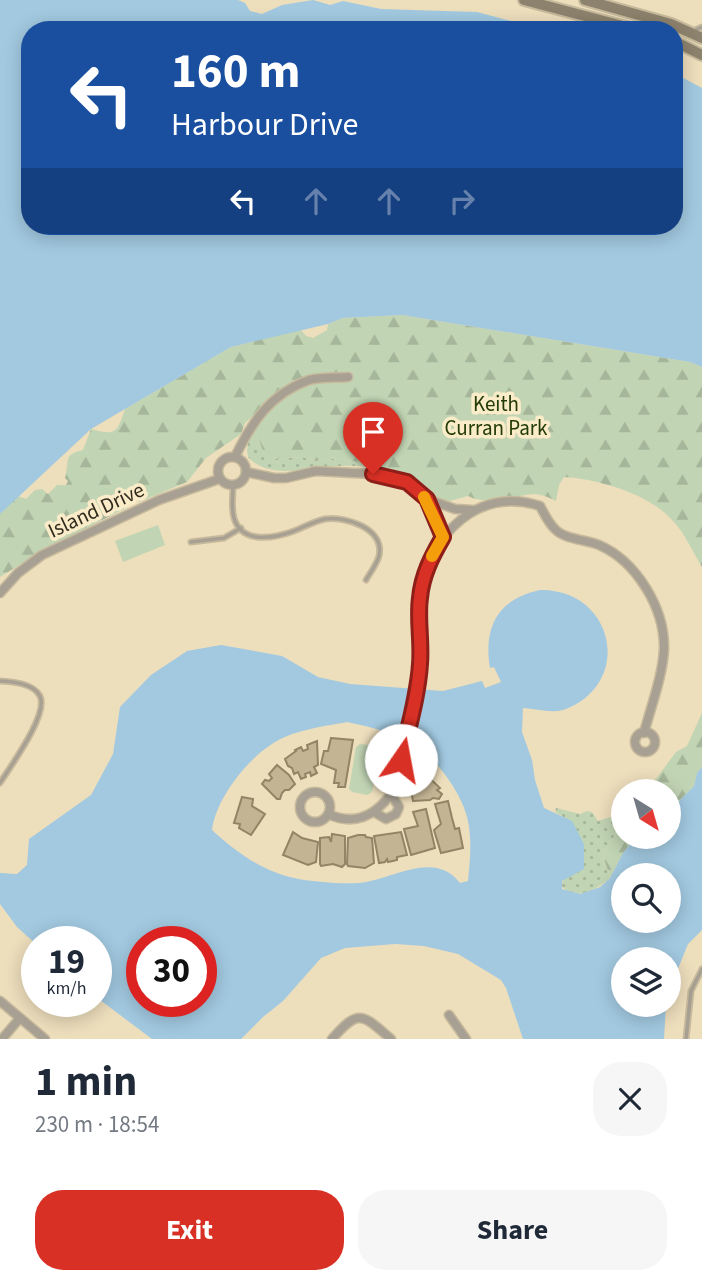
<!DOCTYPE html>
<meta charset="utf-8">
<style>
body{margin:0;font-family:"Source Sans 3",sans-serif;background:#f6f6f7;color:#1f2937;height:100vh;display:flex;flex-direction:column;font-size:26px;white-space:nowrap}
*{box-sizing:border-box;margin:0}
p{font-size:23px;color:#747a83}
.icon{flex:none;width:38px;height:38px;fill:none;stroke:currentColor;stroke-width:2;stroke-linecap:round;stroke-linejoin:round}
.map{position:relative;height:1039px;overflow:hidden}
.details{display:flex;flex-direction:column;background:#fff;flex:1}
.details>*{flex:none}
.top-card{position:absolute;left:21px;top:21px;width:662px;height:214px;border-radius:28px;box-shadow:0 4px 18px #0003;background:#1a4fa0;color:#fff;overflow:hidden}
.needle{width:46px;rotate:143deg}
.buttons{position:absolute;left:611px;top:779px;display:grid;gap:14px}
.buttons a{display:grid;place-items:center;width:70px;height:70px;border-radius:50%;background:#fff;box-shadow:0 4px 18px #0003;font-size:35px}
.speed{position:absolute;left:21px;top:926px;display:flex;gap:14px;font-size:35px;font-weight:700;text-align:center}
.speed>*{display:grid;place-content:center;width:91px;height:91px;border-radius:50%;background:#fff;box-shadow:0 4px 18px #0003;line-height:1}
.speed small{font-size:18px;font-weight:400}
.speed .limit{border:10px solid #d22;background:#fff;color:#111}
.pin{position:absolute;display:grid;place-items:center;width:60px;height:60px;color:#fff;margin:-72px -30px;border-radius:50% 50% 50% 0;rotate:-45deg;box-shadow:0 0 7px #0007}
.pin .icon{rotate:45deg}
.me{position:absolute;width:77px;margin:-38px;rotate:12deg;stroke-linejoin:round;filter:drop-shadow(0 0 5px #0008)}
.turn{display:flex;align-items:center;gap:24px;height:147px;padding:0 35px;font-size:32px}
.turn .icon{width:91px;height:91px;stroke-width:2.5}
.turn b{display:block;font-size:49px;line-height:60px}
.lanes{display:flex;align-items:center;height:66px;padding:0 35px;background:#0003;justify-content:center;gap:35px;direction:ltr}
.lanes .off{opacity:.35}
.round{display:grid;place-items:center;flex:none;width:74px;height:74px;border-radius:28px;background:#f6f6f7}
.overview{display:flex;align-items:center;justify-content:space-between;height:119px;padding:0 35px}
h1{font-size:42px;font-weight:700;line-height:52px}
.primary-button{display:flex;gap:14px;margin-top:auto;padding:14px 35px}
.primary-button a{flex:1;height:80px;border-radius:28px;background:#d93025;color:#fff;font-size:28px;font-weight:700;line-height:80px;text-align:center}
.primary-button a+a{background:#f6f6f7;color:#1f2937}
.map>svg:first-child{display:block}
</style>
<div class="map">
<svg width="702" height="1039" viewBox="0 0 702 1039">
<defs>
<pattern id="grass-dots" width="8" height="8" patternUnits="userSpaceOnUse" patternTransform="scale(1.75)"><rect width="8" height="8" fill="#c1d4b3"/><path d="M2 2h.1M6 6h.1" fill="none" stroke="#a6b69a" stroke-width="1.8" stroke-linecap="round"/></pattern>
<pattern id="forest-firs" width="22" height="20" patternUnits="userSpaceOnUse" patternTransform="scale(1.75)"><rect width="22" height="20" fill="#c1d4b3"/><path d="M5 1l3.5 6h-7zM16 11l3.5 6h-7z" fill="#a6b69a"/></pattern>
</defs>
<rect width="100%" height="100%" fill="#eddebc"/>
<g fill="url(#grass-dots)">
<path d="M 249,437 L 259,440 L 264,454 L 271,459 L 303,457 L 315,461 L 338,458 L 386,468 L 412,475 L 442,500 L 437,501 C 424,491 412,479 396,474 C 380,468 359,465 342,466 C 312,466 271,482 248,457 L 247,450 Z"/>
<path d="M 556,808 L 580,814 L 587,811 L 592,812 L 598,821 L 610,817 L 616,825 L 615,835 L 603,855 L 610,878 C 597,889 574,903 561,885 C 563,878 569,875 576,873 C 578,840 588,830 555,812 Z"/>
</g>
<g fill="url(#forest-firs)">
<path d="M 402,315 L 690,362 L 702,367 L 702,567 C 693,552 685,534 673,521 C 650,494 598,479 564,477 L 559,485 L 556,501 C 550,498 542,494 535,494 C 512,495 490,507 468,496 L 443,503 L 442,500 L 412,475 L 386,468 L 338,458 L 315,461 L 303,457 L 271,459 L 264,454 L 259,440 L 249,437 L 252,417 L 245,423 L 241,434 L 206,458 L 187,482 L 139,502 L 136,496 L 125,500 L 128,507 L 47,548 L 0,577 L 0,514 L 18,496 L 26,499 L 35,490 L 42,489 L 48,494 L 57,485 L 66,485 L 68,481 L 65,478 C 70,458 63,455 83,450 L 91,429 C 116,436 117,433 125,409 L 231,347 L 293,331 L 301,330 L 306,336 L 313,338 L 327,330 L 328,324 L 343,318 Z"/>
<polygon points="702,713 702,767 697,773 694,786 669,811 668,791 647,791 676,752 687,746"/>
<polygon points="623,813 623,836 636,837 623,853 610,878 603,855 615,835 619,816"/>
</g>
<g fill="#c1d4b3">
<polygon points="158,525 165,545 123,562 115,541"/>
<polygon points="360,744 377,746 380,751 372,792 367,795 352,792 349,789 356,747"/>
</g>
<g fill="#a2c9e0" fill-rule="evenodd">
<polygon points="0,0 238,0 245,3 250,11 262,14 282,5 313,0 330,5 343,1 381,9 477,12 545,30 30,30 30,226 674,226 674,73 702,88 702,367 690,362 402,315 343,318 328,324 231,347 125,409 91,429 0,514"/>
<path d="M 540,590 C 614,589 634,682 566,709 C 554,714 536,709 523,708 L 522,732 L 532,760 L 535,780 L 544,808 L 572,821 L 584,844 L 584,869 L 562,881 L 562,889 L 580,894 L 600,887 L 610,878 L 623,853 L 636,837 L 668,836 L 669,811 L 694,786 L 697,773 L 702,767 L 702,930 L 688,944 L 669,991 L 668,959 L 623,959 L 623,1004 L 666,1005 L 664,1039 L 523,1039 L 506,988 L 501,980 L 458,954 L 424,946 L 395,944 L 345,948 L 321,958 L 283,1001 L 263,1017 L 241,1039 L 152,1039 L 96,997 L 96,942 L 37,942 L 37,945 L 17,927 L 0,904 L 0,873 L 17,874 L 27,865 L 29,839 L 91,795 L 113,754 L 120,707 L 151,675 L 187,651 L 221,645 L 282,656 L 318,677 L 350,684 L 443,691 L 482,681 L 485,688 L 501,682 L 494,667 L 490,668 C 483,627 498,599 540,590 ZM 347,722 C 370,727 393,732 413,744 C 436,757 463,795 468,821 C 472,841 470,861 468,881 L 460,883 C 434,849 392,880 359,883 C 342,884 311,882 294,878 C 262,871 236,852 212,830 C 216,800 244,763 269,746 C 291,730 321,727 347,722 ZM 623,875 L 668,875 L 668,920 L 623,920 ZM 142,942 L 201,942 L 201,1001 L 142,1001 Z"/>
</g>
<g fill="#c3b493" stroke="#928464" stroke-width="2">
<polygon points="331,738 353,740 345,787 338,787 339,783 334,783 336,770 321,764 324,751 328,751"/>
<polygon points="317,741 318,765 314,767 317,773 311,776 310,772 305,774 306,777 301,779 298,772 294,774 292,768 288,766 285,759 296,751 295,750 301,747 303,751 308,749 307,745"/>
<polygon points="418,762 424,767 421,770 440,788 437,790 442,794 439,799 433,798 430,800 413,801 410,785 415,776 412,769"/>
<polygon points="277,765 289,775 295,784 289,790 285,790 282,793 280,799 277,799 262,784 265,780 269,781 272,778 269,774"/>
<polygon points="242,797 253,799 252,806 265,814 251,835 239,828 240,824 234,823"/>
<polygon points="448,801 452,818 455,829 459,828 463,848 441,853 434,830 441,824 435,804"/>
<polygon points="426,809 435,848 411,855 404,829 418,826 413,812"/>
<polygon points="293,832 302,838 318,842 316,862 308,865 283,855"/>
<polygon points="401,832 407,855 397,857 397,860 388,862 387,859 385,862 379,863 374,836"/>
<polygon points="332,834 345,836 345,864 342,867 333,864 321,866 320,864 320,838 329,837 331,842"/>
<polygon points="358,835 365,835 366,837 372,838 374,863 365,868 348,866 347,864 348,838"/>
</g>
<g fill="none" stroke-linecap="round" stroke-linejoin="round">
<defs>
<g id="service">
<polyline points="693,31 702,27"/>
<path d="M 233,486 C 233,496 231,508 234,518 C 242,545 275,538 294,531 C 304,527 315,521 325,519 C 345,516 385,528 379,556 C 377,564 370,573 366,580"/>
<polyline points="191,542 224,538 241,528"/>
<path d="M 0,681 C 13,682 33,683 40,696 C 49,714 10,767 0,783"/>
<polyline points="686,1039 691,991 702,969"/>
</g>
<g id="minor">
<circle cx="232" cy="471" r="14"/>
<path d="M 235,457 C 252,422 270,394 309,380 C 321,377 335,378 348,377"/>
<polyline points="246,472 274,478 286,478 316,471 373,474 406,483 427,499 443,537"/>
<polyline points="427,499 455,509 473,510"/>
<polyline points="0,593 18,573 42,555 159,500 219,479"/>
<circle cx="645" cy="742" r="10"/>
<circle cx="315" cy="807" r="15"/>
<polyline points="374,812 386,819 396,814 399,807 391,794"/>
<path d="M 328,814 C 354,826 375,816 391,794 C 402,757 413,718 418,679 C 422,651 416,622 420,594 C 429,536 478,485 540,506 C 544,513 548,522 554,528 C 564,540 585,539 599,545 C 636,561 665,608 664,649 C 663,674 651,707 644,733"/>
<polyline points="0,1001 45,1039"/>
<polyline points="449,1015 466,1039"/>
<polyline points="2,1039 20,1018"/>
<path d="M 332,1039 C 359,1008 362,1014 391,1039"/>
</g>
<g id="secondary">
<polyline points="524,0 638,30"/>
<polyline points="585,0 671,24 702,38"/>
<polyline points="674,41 702,55"/>
</g>
</defs>
<use href="#service" stroke="#c7ba9c" stroke-width="7"/>
<use href="#minor" stroke="#c7ba9c" stroke-width="11"/>
<use href="#secondary" stroke="#c7ba9c" stroke-width="14"/>
<use href="#service" stroke="#a8a193" stroke-width="3.5"/>
<use href="#minor" stroke="#a8a193" stroke-width="8"/>
<use href="#secondary" stroke="#8c826d" stroke-width="10"/>
</g>
<g fill="none" stroke-linecap="round" stroke-linejoin="round">
<defs>
<path id="route" d="M 373,474 L 407,482 L 427,499 L 443,537 C 432,556 422,575 420,598 C 417,619 422,642 420,664 C 418,696 408,729 401,760"/>
</defs>
<use href="#route" stroke="#8d1f18" stroke-width="18"/>
<use href="#route" stroke="#d93025" stroke-width="12"/>
<polyline stroke="#f59e0b" stroke-width="12" points="424,497 443,537 432,556"/>
</g>
<g text-anchor="middle" stroke-width="7" stroke-linejoin="round" paint-order="stroke">
<g font-size="21" fill="#223a04" stroke="#fbecc9">
<text x="496" y="411">Keith<tspan x="496" dy="24">Curran Park</tspan></text>
</g>
<g font-size="21" fill="#312b1e" stroke="#fbecc9">
<text transform="translate(96 510) rotate(-25)" y="7">Island Drive</text>
</g>
</g>
</svg>
<div class="buttons">
<a><svg class="needle" viewBox="-14 -14 28 28"><path d="M0-13l5 13h-10z" fill="#e53935"/><path d="M0 13l5-13h-10z" fill="#747a83"/></svg></a>
<a><svg class="icon" aria-label="search" viewBox="0 0 24 24"><circle cx="10" cy="10" r="6"/><path d="M15 15l6 6"/></svg></a>
<a><svg class="icon" aria-label="layers" viewBox="0 0 24 24"><path d="M12 4l9 5-9 5-9-5zM3 14l9 5 9-5"/></svg></a>
</div>
<div class="speed"><div>19<small>km/h</small></div><div class="limit">30</div></div>
<div class="pin" style="left:373px;top:474px;background:#d93025"><svg class="icon" aria-label="arrive" viewBox="0 0 24 24"><path d="M6 21V4h12l-3 4 3 4H6"/></svg></div>
<svg class="me" style="left:401px;top:760px" viewBox="-20 -20 40 40"><circle r="19" fill="#fff"/><path d="M0-13L10 11 0 6-10 11z" fill="#d93025"/></svg>
<div class="top-card">
<div class="turn"><svg class="icon" aria-label="left" viewBox="0 0 24 24"><path d="M17 20v-9H6M10 6l-5 5 5 5"/></svg><div><b>160 m</b>Harbour Drive</div></div>
<div class="lanes"><svg class="icon" aria-label="left" viewBox="0 0 24 24"><path d="M17 20v-9H6M10 6l-5 5 5 5"/></svg><svg class="icon off" aria-label="ahead" viewBox="0 0 24 24"><path d="M12 20V5M6 11l6-6 6 6"/></svg><svg class="icon off" aria-label="ahead" viewBox="0 0 24 24"><path d="M12 20V5M6 11l6-6 6 6"/></svg><svg class="icon off" aria-label="right" viewBox="0 0 24 24"><path d="M7 20v-9h11M14 6l5 5-5 5"/></svg></div>
</div>
</div>
<section class="details">
<div class="overview"><div><h1>1 min</h1><p>230 m · 18:54</p></div><a class="round"><svg class="icon" aria-label="close" viewBox="0 0 24 24"><path d="M6 6l12 12M18 6L6 18"/></svg></a></div>
<div class="primary-button"><a>Exit</a><a>Share</a></div>
</section>
